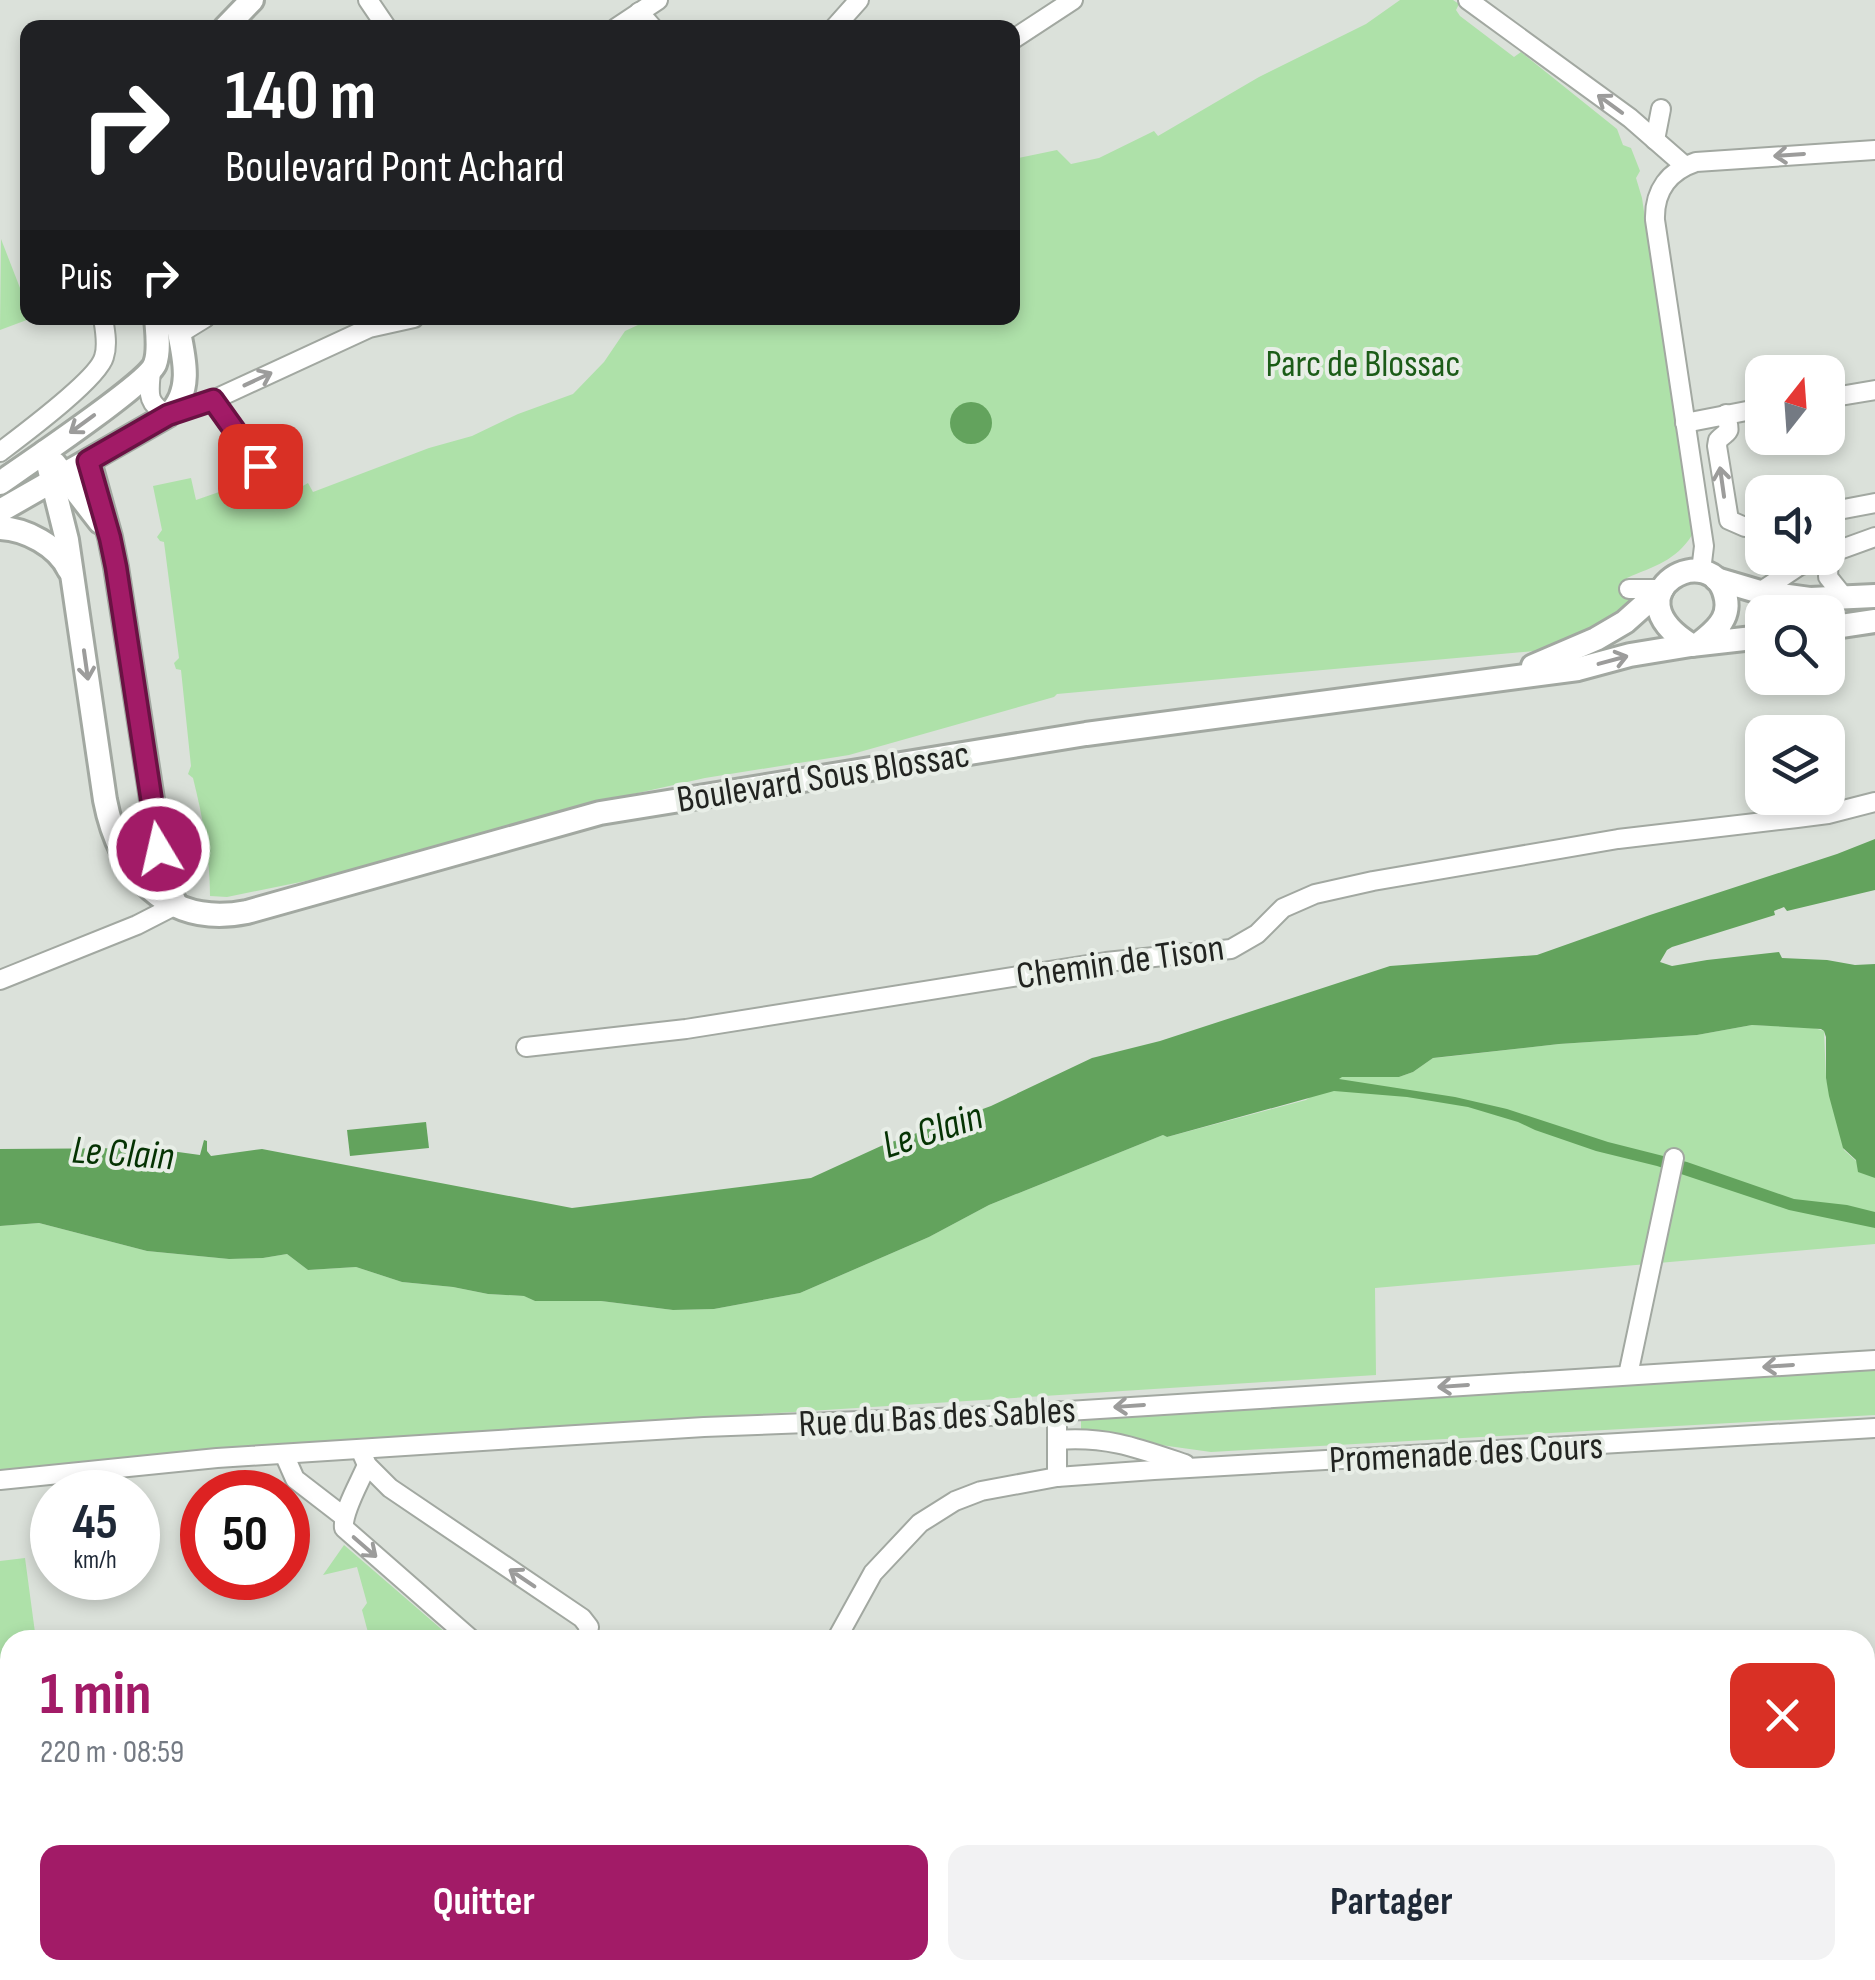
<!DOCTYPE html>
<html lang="fr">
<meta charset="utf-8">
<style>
body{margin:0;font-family:"Sofia Sans Condensed",sans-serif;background:#f2f2f3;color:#1f2937;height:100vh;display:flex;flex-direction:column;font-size:38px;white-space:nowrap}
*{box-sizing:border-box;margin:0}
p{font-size:32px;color:#747a83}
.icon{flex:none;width:55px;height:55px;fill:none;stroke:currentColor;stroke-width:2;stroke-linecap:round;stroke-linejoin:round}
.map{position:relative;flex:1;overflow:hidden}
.panel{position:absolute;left:0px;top:1630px;width:1875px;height:350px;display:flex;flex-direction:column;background:#fff;border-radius:30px 30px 0 0;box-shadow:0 5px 15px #0003}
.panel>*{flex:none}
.banner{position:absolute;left:20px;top:20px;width:1000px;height:305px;border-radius:20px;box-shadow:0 5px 15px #0003;background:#202124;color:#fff;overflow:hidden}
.needle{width:65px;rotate:17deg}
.fabs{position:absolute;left:1745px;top:355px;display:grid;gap:20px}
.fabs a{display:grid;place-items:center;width:100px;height:100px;border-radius:20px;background:#fff;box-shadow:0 5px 15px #0003;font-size:50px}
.speed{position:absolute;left:30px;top:1470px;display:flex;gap:20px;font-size:50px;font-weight:700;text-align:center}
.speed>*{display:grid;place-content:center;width:130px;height:130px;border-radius:50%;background:#fff;box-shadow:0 5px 15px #0003;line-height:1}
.speed small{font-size:25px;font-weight:400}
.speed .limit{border:15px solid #d22;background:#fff;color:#111}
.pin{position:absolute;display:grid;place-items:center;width:85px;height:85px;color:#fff;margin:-42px;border-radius:20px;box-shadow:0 5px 15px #0006}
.me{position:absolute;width:110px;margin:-55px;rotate:351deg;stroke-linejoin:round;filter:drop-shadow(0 0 8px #0008)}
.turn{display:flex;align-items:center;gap:35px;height:210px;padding:0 40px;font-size:45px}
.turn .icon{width:130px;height:130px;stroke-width:2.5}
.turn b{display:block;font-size:70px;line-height:85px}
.then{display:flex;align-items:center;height:95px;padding:0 40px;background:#0003;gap:20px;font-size:38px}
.round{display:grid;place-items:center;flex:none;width:105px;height:105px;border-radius:20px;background:#f2f2f3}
.overview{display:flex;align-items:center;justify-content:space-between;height:170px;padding:0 40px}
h1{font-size:60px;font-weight:700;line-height:75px;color:#a21b67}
.cta{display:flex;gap:20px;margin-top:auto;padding:20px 40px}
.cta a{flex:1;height:115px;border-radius:20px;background:#a21b67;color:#fff;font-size:40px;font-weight:700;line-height:115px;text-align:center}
.cta a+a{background:#f2f2f3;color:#1f2937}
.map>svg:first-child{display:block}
</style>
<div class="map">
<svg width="1875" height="1980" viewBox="0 0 1875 1980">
<rect width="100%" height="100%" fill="#dbe1da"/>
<g fill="#aee1a9">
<path d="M 1400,0 L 1453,0 L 1459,4 L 1456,10 L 1460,16 L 1514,57 L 1521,52 L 1617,129 L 1623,145 L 1631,148 L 1640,171 L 1636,178 L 1642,198 L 1692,535 C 1676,561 1654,566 1627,578 L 1630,602 L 1605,620 L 1545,650 L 1057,694 L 1054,697 L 849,755 L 705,778 L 593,803 L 350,872 L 227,897 L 210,896 C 210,857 203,818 193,778 L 188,774 L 191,766 L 181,670 L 176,669 L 174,663 L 179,658 L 164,542 L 160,541 L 157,537 L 162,530 L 153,486 L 191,478 L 196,500 L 222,491 L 230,508 L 266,492 L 273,500 L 291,493 L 308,483 L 313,492 L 429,448 L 472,436 L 518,414 L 573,394 L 604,362 L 625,331 L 653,318 L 1012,318 L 1013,159 L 1057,150 L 1071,164 L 1099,158 L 1154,131 L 1158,136 L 1259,77 L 1366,24 Z"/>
<polygon points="1,239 27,306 28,318 32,318 0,330"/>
<polygon points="1752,1025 1814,1028 1824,1031 1826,1078 1844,1150 1875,1178 1875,1244 1375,1288 1376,1375 320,1442 0,1470 0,1226 39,1223 147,1251 229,1259 263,1258 287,1254 308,1270 356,1267 402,1282 453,1287 488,1294 525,1296 535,1301 601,1301 673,1310 714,1309 800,1293 929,1237 989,1205 1163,1135 1167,1137 1306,1100 1341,1077 1399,1077 1413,1072 1433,1058 1444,1057 1559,1044 1697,1035"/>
<polygon points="1875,1368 1875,1415 1211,1452 1089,1435 1081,1432 1081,1419 1625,1381"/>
<polygon points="344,1545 454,1640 370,1640 362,1610 367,1603 357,1567 323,1575"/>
<polygon points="25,1558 36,1640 10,1640 10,1662 0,1664 0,1561"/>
</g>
<g fill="#63a35d">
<circle cx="971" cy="423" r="21"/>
<polygon points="1875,839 1875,890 1787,911 1784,907 1774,911 1775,915 1672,947 1667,950 1660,962 1672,966 1707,960 1779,952 1782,958 1827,960 1855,965 1875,964 1875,1178 1858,1172 1856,1160 1843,1148 1829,1096 1826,1078 1826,1037 1824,1031 1821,1029 1752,1025 1697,1035 1559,1044 1433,1058 1413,1072 1399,1077 1342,1077 1339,1079 1455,1097 1507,1109 1608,1142 1687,1162 1794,1199 1847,1205 1875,1212 1875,1228 1789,1210 1657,1166 1596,1151 1535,1130 1518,1122 1468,1107 1407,1097 1334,1091 1167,1137 1163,1135 989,1205 929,1237 800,1293 714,1309 673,1310 601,1301 535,1301 524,1296 488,1294 453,1287 402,1282 356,1267 308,1270 287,1254 263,1258 229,1259 147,1251 39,1223 0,1226 0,1149 149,1148 200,1155 204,1140 207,1141 207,1151 211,1156 262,1149 572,1208 811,1178 881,1146 991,1106 1092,1058 1160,1041 1390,966 1537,955 1650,915 1837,854"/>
<polygon points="426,1122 429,1148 350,1156 347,1130"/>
</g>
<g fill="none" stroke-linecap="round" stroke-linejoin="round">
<defs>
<g id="minor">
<polyline points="368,0 387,28"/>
<polyline points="1468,0 1630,118 1685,166"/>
<polyline points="639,12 653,28"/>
<polyline points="616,28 658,0"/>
<polyline points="834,28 859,0"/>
<polyline points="1012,40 1073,0"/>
<polyline points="1655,140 1661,109"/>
<polyline points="179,334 205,318"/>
<path d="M 151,371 C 149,394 146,403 168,415 L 213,400 L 369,328 L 414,318"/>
<polyline points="1828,398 1875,390"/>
<polyline points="213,400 282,496"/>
<path d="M 1726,414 C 1730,435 1731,428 1718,440 L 1717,446 L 1729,520 L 1745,527 L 1762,524"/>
<polyline points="1685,423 1762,408"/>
<path d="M 0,452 C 21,436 98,379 104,357 C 108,345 105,330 103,318"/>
<polyline points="1828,512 1875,503"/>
<polyline points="1828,554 1875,537"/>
<polyline points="1829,554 1828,577 1844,597"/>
<path d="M 1701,571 L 1704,546 L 1655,220 C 1654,190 1669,171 1696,162 L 1875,150"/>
<polyline points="1629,589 1662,589"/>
<polyline points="1760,592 1799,566 1819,558"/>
<polyline points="0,980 137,925 176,905"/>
<polyline points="526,1047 686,1029 1106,962 1231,949 1257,934 1283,908 1315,894 1373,881 1618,839 1797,818 1828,814 1875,802"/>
<polyline points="1628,1375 1674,1158"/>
<polyline points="1057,1411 1057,1477"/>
<path d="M 1057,1440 C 1107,1436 1138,1448 1185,1464"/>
<polyline points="360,1449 367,1465 390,1488 582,1618 589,1627 586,1640"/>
<polyline points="284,1454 295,1479 343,1516"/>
<path d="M 367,1465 C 360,1482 342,1512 344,1528 L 472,1640"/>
<polyline points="0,1480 217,1458 544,1437 704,1427 989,1416 1875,1360"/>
<polyline points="836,1640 873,1573 920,1523 955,1501 981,1491 1057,1477 1154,1470 1875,1428"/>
<polyline points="1865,1682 1875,1677"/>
<polyline points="609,1980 641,1970"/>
<polyline points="1433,1980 1441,1970"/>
</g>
<g id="major">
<polyline points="225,28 252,0"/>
<path d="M 45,452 L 67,540 L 105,800 C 119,873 167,928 247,912 L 600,813 L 1086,734 L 1578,669 L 1630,655 L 1691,645"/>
<polyline points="89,461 110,537 116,567 164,877 176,905"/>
<polyline points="55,464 100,522"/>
<path d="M 0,483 C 23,467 149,382 155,364 C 160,351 157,331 156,318"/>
<path d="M 0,511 L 168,415 C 196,390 182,350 176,318"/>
<path d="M 0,528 C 26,529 58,546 69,570"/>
<polyline points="1716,579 1760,592 1810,599 1875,596"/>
<polyline points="1828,628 1875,621"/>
<path d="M 1700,643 C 1714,632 1730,619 1726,599 C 1715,535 1605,592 1691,645 L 1762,637"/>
<polyline points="1533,666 1596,639 1625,622 1662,589"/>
</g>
</defs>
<use href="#minor" stroke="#a2a8a1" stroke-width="22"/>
<use href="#major" stroke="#a2a8a1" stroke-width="28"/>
<use href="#minor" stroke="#fff" stroke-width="18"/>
<use href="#major" stroke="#fff" stroke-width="22"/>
</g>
<defs><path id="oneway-shaft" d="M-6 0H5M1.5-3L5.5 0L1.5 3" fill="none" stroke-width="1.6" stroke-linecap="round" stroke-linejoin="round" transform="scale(2.5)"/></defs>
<g stroke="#9c9c9b">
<use href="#oneway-shaft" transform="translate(1610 104) rotate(-144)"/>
<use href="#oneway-shaft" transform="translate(1789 155) rotate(176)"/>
<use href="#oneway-shaft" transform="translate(258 379) rotate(-25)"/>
<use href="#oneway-shaft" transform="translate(82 424) rotate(144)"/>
<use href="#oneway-shaft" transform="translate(1722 482) rotate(-98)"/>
<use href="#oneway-shaft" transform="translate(1613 660) rotate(-15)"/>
<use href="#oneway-shaft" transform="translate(86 665) rotate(82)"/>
<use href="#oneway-shaft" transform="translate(1778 1366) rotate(176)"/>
<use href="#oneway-shaft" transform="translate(1453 1386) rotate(176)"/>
<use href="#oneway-shaft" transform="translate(1129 1406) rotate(176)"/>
<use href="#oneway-shaft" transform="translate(365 1547) rotate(41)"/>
<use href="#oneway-shaft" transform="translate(522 1578) rotate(-146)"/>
</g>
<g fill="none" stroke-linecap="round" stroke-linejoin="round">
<defs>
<polyline id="route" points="159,849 116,567 110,538 88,461 168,415 213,400 260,466"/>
</defs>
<use href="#route" stroke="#691243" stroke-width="25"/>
<use href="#route" stroke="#a21b67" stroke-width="18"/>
</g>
<g text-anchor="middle" stroke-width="8" stroke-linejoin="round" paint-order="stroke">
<g font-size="38" fill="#1c5c18" stroke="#e8eee7">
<text x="1363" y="376">Parc de Blossac</text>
</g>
<g font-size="38" fill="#222421" stroke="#e8eee7">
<text transform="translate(823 776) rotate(-9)" y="13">Boulevard Sous Blossac</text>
<text transform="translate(1120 961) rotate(-8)" y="13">Chemin de Tison</text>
<text transform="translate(937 1416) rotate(-3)" y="13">Rue du Bas des Sables</text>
<text transform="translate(1466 1452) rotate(-3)" y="13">Promenade des Cours</text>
</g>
<g font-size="40" font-style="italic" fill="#053303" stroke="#e8eee7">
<text transform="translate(932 1129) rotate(-18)" y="14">Le Clain</text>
<text transform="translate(123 1152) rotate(4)" y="14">Le Clain</text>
</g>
</g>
</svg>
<div class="fabs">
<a><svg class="needle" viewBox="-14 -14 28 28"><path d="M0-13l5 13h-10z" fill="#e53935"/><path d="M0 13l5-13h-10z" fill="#747a83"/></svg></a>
<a><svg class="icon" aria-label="sound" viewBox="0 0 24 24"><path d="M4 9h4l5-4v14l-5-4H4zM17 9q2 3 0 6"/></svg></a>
<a><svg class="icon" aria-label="search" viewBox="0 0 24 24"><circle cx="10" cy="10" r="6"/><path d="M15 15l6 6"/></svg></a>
<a><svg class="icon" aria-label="layers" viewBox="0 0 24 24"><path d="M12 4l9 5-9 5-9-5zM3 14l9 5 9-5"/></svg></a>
</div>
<div class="speed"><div>45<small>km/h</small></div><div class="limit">50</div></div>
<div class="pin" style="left:260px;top:466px;background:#d93025"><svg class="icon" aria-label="arrive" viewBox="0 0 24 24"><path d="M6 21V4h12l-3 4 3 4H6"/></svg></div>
<svg class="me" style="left:159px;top:849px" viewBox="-20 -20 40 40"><circle r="17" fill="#a21b67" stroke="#fff" stroke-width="3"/><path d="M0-11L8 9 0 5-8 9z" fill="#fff"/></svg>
<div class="banner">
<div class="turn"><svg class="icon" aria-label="right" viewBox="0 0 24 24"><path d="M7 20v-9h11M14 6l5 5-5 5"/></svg><div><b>140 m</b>Boulevard Pont Achard</div></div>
<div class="then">Puis<svg class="icon" aria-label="right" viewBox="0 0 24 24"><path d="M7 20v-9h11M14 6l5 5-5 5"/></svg></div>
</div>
<section class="panel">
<div class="overview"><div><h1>1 min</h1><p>220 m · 08:59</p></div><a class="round" style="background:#d93025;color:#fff"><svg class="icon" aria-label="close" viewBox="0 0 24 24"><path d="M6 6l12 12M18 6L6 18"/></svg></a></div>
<div class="cta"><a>Quitter</a><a>Partager</a></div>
</section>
</div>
